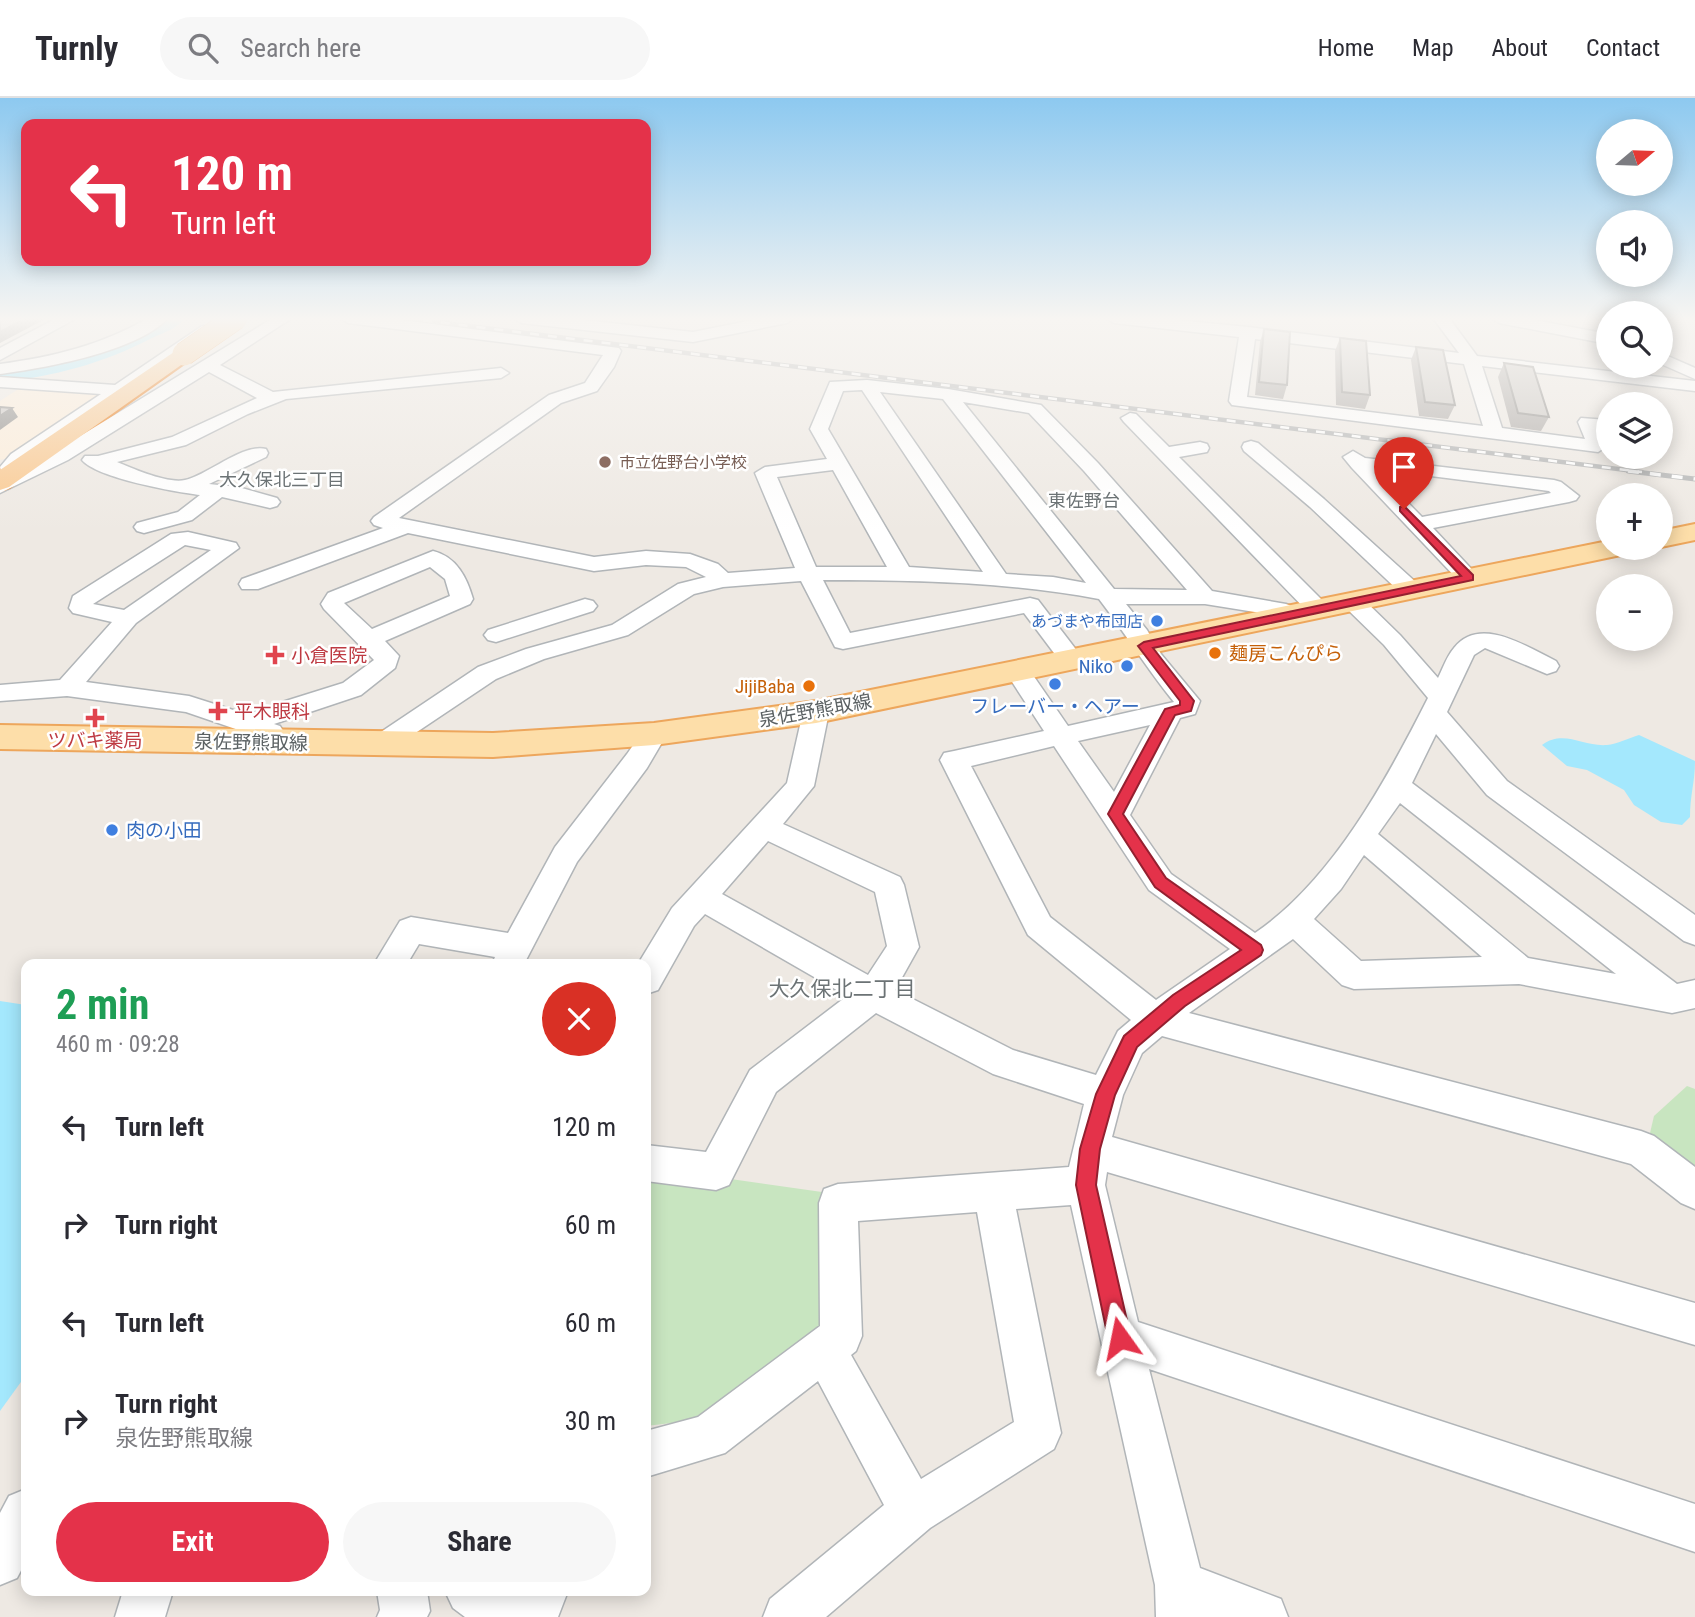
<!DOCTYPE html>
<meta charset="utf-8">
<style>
body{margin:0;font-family:"Roboto Condensed","Noto Sans JP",sans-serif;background:#f7f7f7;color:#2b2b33;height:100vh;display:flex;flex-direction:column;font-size:26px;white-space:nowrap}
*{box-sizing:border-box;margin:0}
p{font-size:23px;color:#7c7c81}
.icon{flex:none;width:38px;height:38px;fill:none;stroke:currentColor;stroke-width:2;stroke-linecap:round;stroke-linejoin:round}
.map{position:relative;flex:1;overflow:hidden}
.details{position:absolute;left:21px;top:861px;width:630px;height:637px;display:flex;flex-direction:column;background:#fff;border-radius:14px;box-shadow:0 4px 18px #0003}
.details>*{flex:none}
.banner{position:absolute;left:21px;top:21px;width:630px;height:147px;border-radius:14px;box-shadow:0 4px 18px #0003;background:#e4324a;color:#fff;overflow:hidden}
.needle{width:46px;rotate:71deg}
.buttons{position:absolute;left:1596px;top:21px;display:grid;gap:14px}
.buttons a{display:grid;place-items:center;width:77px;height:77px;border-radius:50%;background:#fff;box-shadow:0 4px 18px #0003;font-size:35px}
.pin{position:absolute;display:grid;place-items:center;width:60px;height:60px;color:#fff;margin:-72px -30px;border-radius:50% 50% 50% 0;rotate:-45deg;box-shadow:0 0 7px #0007}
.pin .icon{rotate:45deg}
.me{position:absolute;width:77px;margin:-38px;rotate:348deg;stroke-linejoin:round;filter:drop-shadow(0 0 5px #0008)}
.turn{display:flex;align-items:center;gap:24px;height:147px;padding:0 35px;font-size:32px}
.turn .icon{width:91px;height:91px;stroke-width:2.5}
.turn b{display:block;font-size:49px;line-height:60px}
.round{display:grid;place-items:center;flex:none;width:74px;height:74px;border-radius:37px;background:#f7f7f7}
.head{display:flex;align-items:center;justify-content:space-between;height:119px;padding:0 35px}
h1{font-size:42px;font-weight:700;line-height:52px;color:#1e9e55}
.button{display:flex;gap:14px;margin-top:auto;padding:14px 35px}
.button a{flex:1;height:80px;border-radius:42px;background:#e4324a;color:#fff;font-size:28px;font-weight:700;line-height:80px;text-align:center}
.button a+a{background:#f7f7f7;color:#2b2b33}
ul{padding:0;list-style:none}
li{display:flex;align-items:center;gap:21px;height:98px;padding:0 35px}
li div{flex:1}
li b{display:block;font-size:26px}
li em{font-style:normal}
header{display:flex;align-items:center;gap:42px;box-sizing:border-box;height:98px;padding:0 35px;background:#fff;border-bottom:2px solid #e1e1e2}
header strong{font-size:33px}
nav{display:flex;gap:38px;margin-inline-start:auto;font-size:24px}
.search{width:490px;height:63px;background:#f7f7f7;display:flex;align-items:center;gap:18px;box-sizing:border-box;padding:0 24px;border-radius:38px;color:#7c7c81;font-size:26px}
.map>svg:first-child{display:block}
</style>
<header>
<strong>Turnly</strong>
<div class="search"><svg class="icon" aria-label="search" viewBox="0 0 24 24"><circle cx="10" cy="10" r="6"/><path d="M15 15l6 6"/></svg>Search here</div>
<nav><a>Home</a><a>Map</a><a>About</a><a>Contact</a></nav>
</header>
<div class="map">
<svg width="1695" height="1519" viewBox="0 0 1695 1519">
<rect width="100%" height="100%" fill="#eee9e3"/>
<polygon fill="#fdedd9" points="20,290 106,293 14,359 0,362 0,303"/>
<g fill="#c8e5c0">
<polygon points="1687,988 1695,991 1695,1072 1650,1035 1654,1018"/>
<polygon points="646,1069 829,1095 829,1206 818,1233 697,1322 646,1328"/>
</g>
<g fill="#a4e8fd">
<path d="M 1639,637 L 1695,663 C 1695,684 1690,697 1690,719 L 1682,727 L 1661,724 L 1634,707 L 1624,692 L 1587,672 L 1567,668 L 1542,647 C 1564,631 1583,649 1607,647 C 1617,646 1629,640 1639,637 Z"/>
<polygon points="0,903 26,907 26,1277 0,1313"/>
</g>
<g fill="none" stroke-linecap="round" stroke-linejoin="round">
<path fill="#a4e8fd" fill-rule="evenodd" d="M 157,220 L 185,220 C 178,230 163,235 152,240 C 104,265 53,279 0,284 L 0,270 C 56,264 108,247 157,220 Z"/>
<defs>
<g id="minor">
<polygon points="57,220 77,220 0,262 0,250"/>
<path d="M 148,220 L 168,220 C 137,254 44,270 0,276 L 0,266 C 53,259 102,247 148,220 Z"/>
<path d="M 273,220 L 292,220 L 220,267 L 273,294 L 501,270 L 509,275 L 501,280 L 286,301 L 248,316 L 186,347 L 117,364 C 134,371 168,386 185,382 C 208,377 243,345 266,351 L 268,355 L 266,359 L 209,386 L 238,389 L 277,400 L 280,404 L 277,408 L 270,410 L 222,399 L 192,422 L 144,435 L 137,433 L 134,429 L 137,425 L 178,414 L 200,397 C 175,394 97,380 82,362 L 85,358 L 98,358 L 172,339 L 257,300 L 209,274 L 68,362 L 0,395 L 0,381 L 10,376 L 1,375 L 0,369 L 11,356 L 101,296 L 0,289 L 0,279 L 115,287 L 202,228 L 214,228 L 216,231 L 25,364 L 17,373 L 54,354 Z"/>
<path d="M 340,220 L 387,220 L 619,250 L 621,253 L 614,269 L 597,293 L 561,305 L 399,420 L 594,459 L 646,453 L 690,456 L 718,466 L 728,475 L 795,470 L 755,375 L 765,369 L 827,361 L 810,331 L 830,284 L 867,282 L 948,291 L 1041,307 L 1098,365 L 1212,493 L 1286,506 L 1303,512 L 1307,517 L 1303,522 L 1295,524 L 1273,517 L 1205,506 L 1126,506 L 1147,532 L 1161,556 L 1200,603 L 1195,616 L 1180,620 L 1130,717 L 1171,776 L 1255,835 C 1332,783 1387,681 1428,600 L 1384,547 L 1345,509 L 1342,504 L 1345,499 L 1361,499 L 1400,537 L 1438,580 C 1443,570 1447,558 1454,550 C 1480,517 1527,549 1556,563 L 1559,568 L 1556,573 L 1547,576 L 1485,550 L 1474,557 L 1447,614 L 1507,683 L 1695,817 L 1695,847 L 1684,843 L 1487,697 L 1436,636 L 1412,685 L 1677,886 L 1695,882 L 1695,910 L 1672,915 L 1519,886 L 1354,891 L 1342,887 L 1293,841 L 1189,915 L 1641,1033 L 1654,1038 L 1695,1069 L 1695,1111 L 1681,1105 L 1631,1066 L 1162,938 L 1142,955 L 1123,997 L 1112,1039 L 1695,1205 L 1695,1247 L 1107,1074 L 1105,1087 L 1138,1224 L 1695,1406 L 1695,1454 L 1149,1271 L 1200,1470 L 1281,1501 L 1288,1519 L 1156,1519 L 1155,1487 L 1071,1107 L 1016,1111 L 1061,1335 L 1054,1351 L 930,1430 L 826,1519 L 763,1519 L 770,1501 L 884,1407 L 818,1283 L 725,1355 L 646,1379 L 646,1333 L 698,1319 L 820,1228 L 819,1105 L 824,1091 L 838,1086 L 1069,1069 L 1084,1006 L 993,976 L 876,915 L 776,994 L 729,1087 L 716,1092 L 646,1083 L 646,1047 L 706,1054 L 750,972 L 847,898 L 705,816 L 694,828 L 658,892 L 646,896 L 646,866 L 638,866 L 672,810 L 787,685 L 803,614 L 807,608 L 816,606 L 825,608 L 829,614 L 814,688 L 783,726 L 900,779 L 904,787 L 919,849 L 895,892 L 1013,952 L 1096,977 L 1118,933 L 1131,922 L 1028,837 L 940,662 L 944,655 L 954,653 L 1044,633 L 1005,573 L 1008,567 L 1017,565 L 1026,567 L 1068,628 L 1174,604 C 1147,571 1125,535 1099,501 C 1008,484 915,482 823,482 L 850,535 L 1030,500 L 1038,502 L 1084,562 L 1081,567 L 1072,570 L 1063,567 L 1024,515 L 843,551 L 835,549 L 801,483 L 723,489 L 694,496 L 628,537 L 544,561 L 496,581 L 390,652 L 381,655 L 372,652 L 368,646 L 372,640 L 478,569 L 526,551 L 612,527 L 678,486 L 706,479 L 686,469 L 646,467 L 594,473 L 408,435 L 258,491 L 242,491 L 239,486 L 242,481 L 383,430 L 374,427 L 371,423 L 374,419 L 549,297 L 585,285 L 603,257 L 348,225 ZM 862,292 L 983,474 L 909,469 L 828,331 L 843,293 ZM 880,294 L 943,301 L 1086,485 L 1053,479 L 1006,476 ZM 963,304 L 1029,315 L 1084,373 L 1187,492 L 1114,491 ZM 833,372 L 887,469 L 816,469 L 777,379 ZM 1150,627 L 1114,694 L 1078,643 ZM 1054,648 L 1149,792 L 1230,851 L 1156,902 L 1050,819 L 971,668 ZM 1400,705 L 1616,876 L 1528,860 L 1378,736 ZM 768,743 L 875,794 L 887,848 L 868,877 L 722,796 ZM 1364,757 L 1482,859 L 1361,863 L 1314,821 L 1341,791 ZM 977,1114 L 1014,1324 L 921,1381 L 851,1257 L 856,1253 L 862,1238 L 858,1123 Z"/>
<polygon points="513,220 565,220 693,234 763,220 795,220 787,225 693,244 521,225"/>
<path d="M 1106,220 L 1156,220 L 1248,229 L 1459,255 L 1433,220 L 1449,220 L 1477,258 L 1695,283 L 1695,293 L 1482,268 L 1502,330 L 1585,341 L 1578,324 L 1581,320 L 1608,322 L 1608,332 L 1599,331 L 1607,348 L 1598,354 L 1232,307 L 1229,303 L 1239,239 L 1114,225 ZM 1255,241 L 1464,266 L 1483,328 L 1247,299 Z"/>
<polygon points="1491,220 1524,220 1608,236 1608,246 1499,225"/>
<polygon points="1661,255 1695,270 1695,281 1661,266"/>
<polygon points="1130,315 1136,316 1169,349 1200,344 1207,346 1209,350 1207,354 1179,359 1327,507 1331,512 1327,517 1311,517 1124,324 1121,320"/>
<polygon points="1251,343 1258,345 1324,401 1419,487 1422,492 1419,497 1403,497 1310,409 1244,353 1242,349 1244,345"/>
<path d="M 1353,353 L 1365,360 L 1554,382 L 1561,384 L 1579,398 L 1576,402 L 1569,404 L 1433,430 L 1480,480 L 1477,485 L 1461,485 L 1352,370 L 1343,359 ZM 1375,371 L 1549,393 L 1551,395 L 1422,419 Z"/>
<path d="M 188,434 L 236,445 L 239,450 L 136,525 L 86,584 L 189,598 L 249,617 L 260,611 L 343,585 L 374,562 L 324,511 L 321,506 L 328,495 L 433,453 C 457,459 467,480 473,501 L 470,506 L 385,543 L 399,558 L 395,570 L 361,597 L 274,626 L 280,628 L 284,634 L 280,640 L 271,643 L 186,614 L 67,598 L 0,603 L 0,587 L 60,582 L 112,524 L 73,515 L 69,510 L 73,498 L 171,436 ZM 185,447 L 211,452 L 124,512 L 93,506 ZM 430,469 L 445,481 L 450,498 L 372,531 L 344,505 Z"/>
<polygon points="585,501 593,503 597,508 593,513 496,544 488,542 484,537 488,532"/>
<polygon points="654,627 663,630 667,636 647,670 577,764 524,866 492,866 495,859 419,846 407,866 374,866 400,823 411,819 508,835 555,749 627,656 645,630"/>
<polygon points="26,1391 26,1463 17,1480 0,1487 0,1415 9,1398"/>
<polygon points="123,1493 173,1493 165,1519 115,1519"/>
<polygon points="377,1493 427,1493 430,1513 427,1519 377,1519 380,1512"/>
<polygon points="445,1493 514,1493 517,1495 518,1493 568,1493 558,1519 465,1519 453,1510"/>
</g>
<g id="major">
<polygon points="1695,426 1695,442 1661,449 1661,433"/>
<polygon points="1608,443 1608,450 1630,450 1626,456 1616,458 816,625 654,647 493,659 0,651 0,627 493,635 654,625 816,603"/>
</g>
<polygon id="highway" points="184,250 191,252 195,256 191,260 9,389 0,392 0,372 177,252"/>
</defs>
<use href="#minor" stroke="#b1b5b8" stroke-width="3"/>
<use href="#major" stroke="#eda65c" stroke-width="4"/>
<use href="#highway" stroke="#ea7306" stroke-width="4"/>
<use href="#minor" fill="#fff" fill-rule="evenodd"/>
<use href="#major" fill="#fddea9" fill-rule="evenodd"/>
<use href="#highway" fill="#fac88e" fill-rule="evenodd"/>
<defs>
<polyline id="rail-far1" points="405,220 1642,374"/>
<polyline id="rail" points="1628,373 1695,381"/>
</defs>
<use href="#rail-far1" stroke="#b2b3b3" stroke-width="4.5"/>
<use href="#rail" stroke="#b2b3b3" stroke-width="5"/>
<use href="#rail-far1" stroke="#fff" stroke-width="2.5" stroke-dasharray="9" stroke-linecap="butt"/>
<use href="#rail" stroke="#fff" stroke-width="3.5" stroke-dasharray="11" stroke-linecap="butt"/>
<defs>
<polyline id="highway-bridge" points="184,256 236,220"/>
</defs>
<use href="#highway-bridge" stroke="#ea7306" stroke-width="24" stroke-linecap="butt"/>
<use href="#highway-bridge" stroke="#fac88e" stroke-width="23"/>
</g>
<g fill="#aeaaa7">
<polygon points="1264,231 1287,287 1283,301 1255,297 1260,244"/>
<polygon points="1340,240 1370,297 1365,311 1336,307 1335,253"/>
<polygon points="1416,249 1455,307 1448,321 1419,318 1411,262"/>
<polygon points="1504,265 1549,319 1541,333 1511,329 1498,279"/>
</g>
<g fill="#8d8b88">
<polygon points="27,220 47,220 0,245 0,234"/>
<polygon points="12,310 18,319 0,332 0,318"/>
</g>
<g fill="#cac6c2" stroke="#8d8b88" stroke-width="2">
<polygon points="0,220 27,220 0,234"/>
<polygon points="1264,231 1290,234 1287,287 1259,284"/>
<polygon points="1340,240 1366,243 1370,297 1342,294"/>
<polygon points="1416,249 1443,252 1455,307 1425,304"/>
<polygon points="1504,265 1533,269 1549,319 1518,315"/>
<polygon points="0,309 12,310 0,318"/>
</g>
<linearGradient id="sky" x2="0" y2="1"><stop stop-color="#8dc9f0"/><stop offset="0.51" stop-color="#f7f5f2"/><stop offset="1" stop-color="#f7f5f2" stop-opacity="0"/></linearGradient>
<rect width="1695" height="433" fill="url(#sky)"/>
<polygon fill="#e4324a" stroke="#942030" stroke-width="2" points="1404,408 1473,477 1473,482 1153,550 1194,603 1191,613 1175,617 1123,716 1166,780 1261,847 1263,852 1261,857 1185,908 1137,949 1115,997 1100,1051 1096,1087 1131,1240 1128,1248 1120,1251 1112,1248 1108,1240 1076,1087 1080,1051 1096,996 1124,938 1173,897 1241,852 1155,789 1108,716 1165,611 1180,607 1180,603 1138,548 1144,544 1461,478 1400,413 1400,409"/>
<circle fill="#8d6e63" stroke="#fff" stroke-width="2.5" cx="605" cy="364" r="7"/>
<g fill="#3f7fe0" stroke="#fff" stroke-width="2.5">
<circle cx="1157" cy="523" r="7"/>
<circle cx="1127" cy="568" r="7"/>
<circle cx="1055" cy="586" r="7"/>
<circle cx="112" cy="732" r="7"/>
</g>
<g fill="#e8710a" stroke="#fff" stroke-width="2.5">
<circle cx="1215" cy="555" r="7"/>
<circle cx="809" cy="588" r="7"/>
</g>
<g fill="#e0444e" stroke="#fff" stroke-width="2.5">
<path d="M271.5 546.5h7v7h7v7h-7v7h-7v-7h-7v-7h7z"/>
<path d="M214.5 602.5h7v7h7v7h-7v7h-7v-7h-7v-7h7z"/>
<path d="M91.5 609.5h7v7h7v7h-7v7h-7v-7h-7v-7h7z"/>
</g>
<g text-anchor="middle" stroke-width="5" stroke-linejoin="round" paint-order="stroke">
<g font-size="16" fill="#785e54" stroke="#fff" text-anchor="start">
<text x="619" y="370">市立佐野台小学校</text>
</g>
<g font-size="16" fill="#366cbe" stroke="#fff" text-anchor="end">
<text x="1143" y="529">あづまや布団店</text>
</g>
<g font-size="18" fill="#6c7375" stroke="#fff">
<text x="282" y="388">大久保北三丁目</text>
<text x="1084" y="409">東佐野台</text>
</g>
<g font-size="19" fill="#c56008" stroke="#fff" text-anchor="start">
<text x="1229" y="562">麺房こんぴら</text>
<text x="795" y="595" text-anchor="end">JijiBaba</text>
</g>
<g font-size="19" fill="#be3a42" stroke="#fff" text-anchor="start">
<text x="291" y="564">小倉医院</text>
<text x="234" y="620">平木眼科</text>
<text x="95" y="649" text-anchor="middle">ツバキ薬局</text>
</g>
<g font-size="19" fill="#366cbe" stroke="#fff" text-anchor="end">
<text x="1113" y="575">Niko</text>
<text x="1055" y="615" text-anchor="middle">フレーバー・ヘアー</text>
<text x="126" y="739" text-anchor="start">肉の小田</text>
</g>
<g font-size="19" fill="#5b6163" stroke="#fff">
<text transform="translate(815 612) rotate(-10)" y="7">泉佐野熊取線</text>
<text transform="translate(251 644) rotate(1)" y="7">泉佐野熊取線</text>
</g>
<g font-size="21" fill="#6c7375" stroke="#fff">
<text x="842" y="898">大久保北二丁目</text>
</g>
</g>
</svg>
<div class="buttons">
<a><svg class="needle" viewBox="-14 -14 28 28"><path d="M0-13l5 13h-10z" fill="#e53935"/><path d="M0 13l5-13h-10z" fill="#7c7c81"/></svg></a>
<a><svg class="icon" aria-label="sound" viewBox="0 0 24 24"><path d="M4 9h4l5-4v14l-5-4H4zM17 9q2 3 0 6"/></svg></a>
<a><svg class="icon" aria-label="search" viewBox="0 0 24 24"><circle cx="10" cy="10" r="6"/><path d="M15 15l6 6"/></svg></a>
<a><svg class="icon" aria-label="layers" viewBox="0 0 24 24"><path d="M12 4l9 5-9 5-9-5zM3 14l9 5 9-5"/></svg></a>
<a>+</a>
<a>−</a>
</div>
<div class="pin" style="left:1404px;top:411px;background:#d93025"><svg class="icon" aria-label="arrive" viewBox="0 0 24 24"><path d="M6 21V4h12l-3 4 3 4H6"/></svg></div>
<svg class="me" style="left:1120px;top:1240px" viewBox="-20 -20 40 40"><path d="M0-17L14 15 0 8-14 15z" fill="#e4324a" stroke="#fff" stroke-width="4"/></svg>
<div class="banner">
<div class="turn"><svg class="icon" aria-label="left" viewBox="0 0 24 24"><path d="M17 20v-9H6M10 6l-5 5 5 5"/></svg><div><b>120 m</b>Turn left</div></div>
</div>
<section class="details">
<div class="head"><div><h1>2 min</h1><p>460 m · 09:28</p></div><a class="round" style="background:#d93025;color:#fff"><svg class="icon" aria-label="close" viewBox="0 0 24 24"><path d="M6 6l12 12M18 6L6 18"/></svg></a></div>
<ul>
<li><svg class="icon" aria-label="left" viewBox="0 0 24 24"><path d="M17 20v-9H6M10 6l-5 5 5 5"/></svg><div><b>Turn left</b></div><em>120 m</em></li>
<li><svg class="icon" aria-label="right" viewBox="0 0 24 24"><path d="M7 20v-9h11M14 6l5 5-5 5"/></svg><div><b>Turn right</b></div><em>60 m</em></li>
<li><svg class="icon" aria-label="left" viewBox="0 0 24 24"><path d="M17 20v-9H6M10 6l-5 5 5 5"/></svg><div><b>Turn left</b></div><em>60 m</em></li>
<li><svg class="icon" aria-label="right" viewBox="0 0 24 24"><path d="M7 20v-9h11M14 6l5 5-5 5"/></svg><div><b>Turn right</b><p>泉佐野熊取線</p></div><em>30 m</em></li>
</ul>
<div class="button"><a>Exit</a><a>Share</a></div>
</section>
</div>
